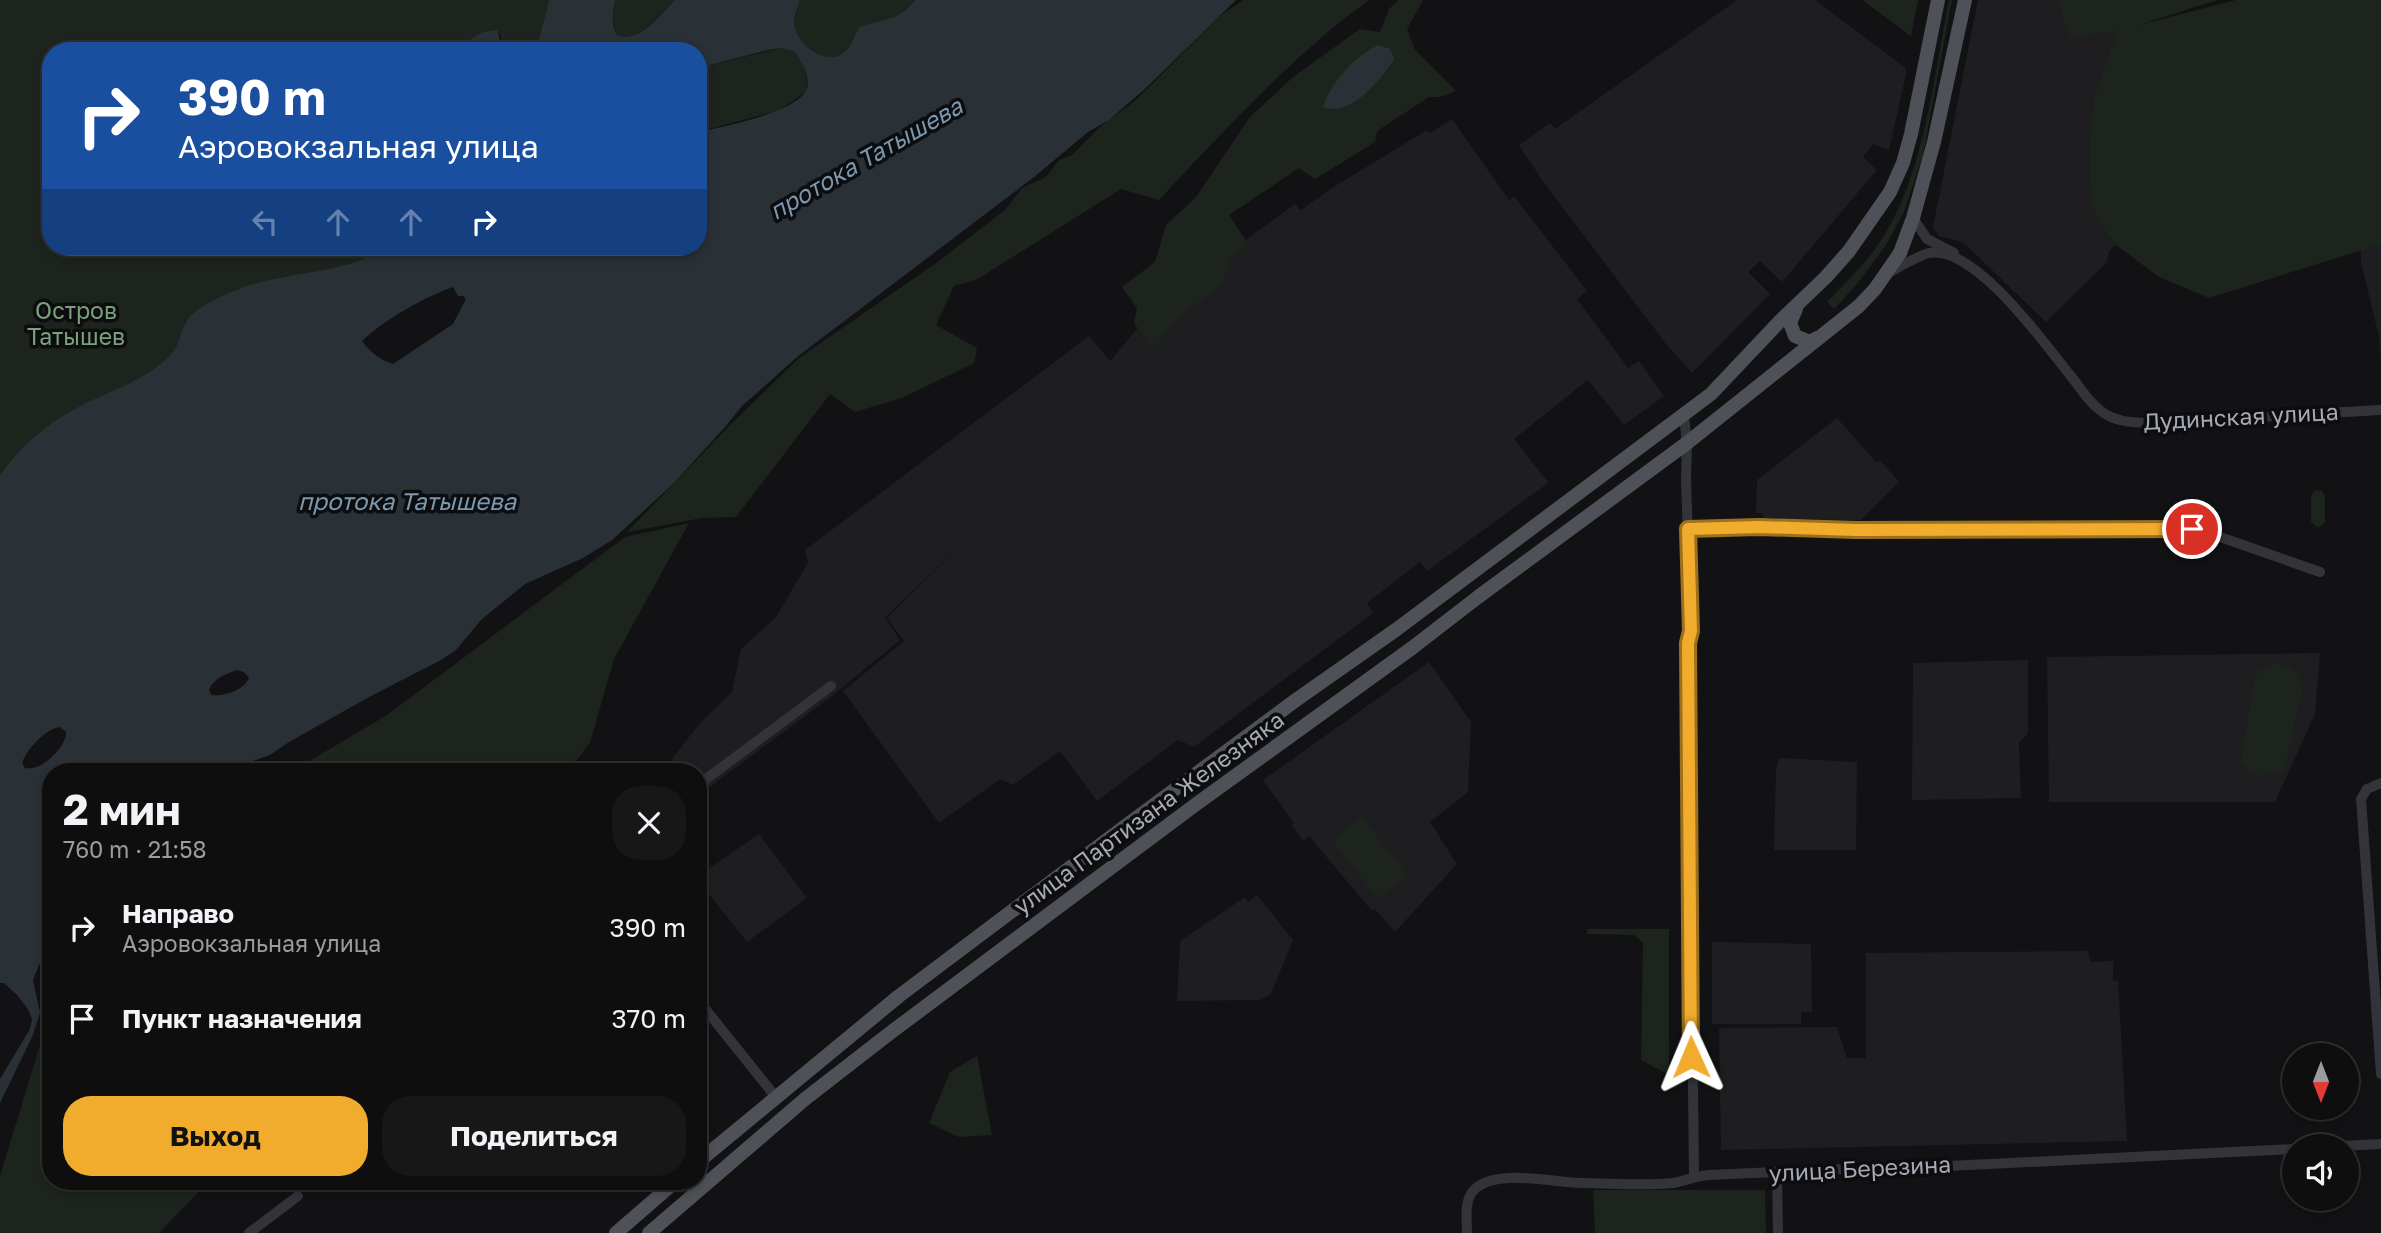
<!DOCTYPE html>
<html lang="ru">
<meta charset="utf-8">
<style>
body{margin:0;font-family:"Golos Text",sans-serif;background:#171718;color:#f1f3f6;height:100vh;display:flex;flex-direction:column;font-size:26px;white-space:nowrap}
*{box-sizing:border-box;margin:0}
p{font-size:23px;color:#9b9c9e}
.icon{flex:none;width:38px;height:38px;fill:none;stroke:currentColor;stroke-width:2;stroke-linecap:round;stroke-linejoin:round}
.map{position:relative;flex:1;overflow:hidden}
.drawer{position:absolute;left:42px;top:763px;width:665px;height:427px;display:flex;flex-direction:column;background:#0e0e0f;border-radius:28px;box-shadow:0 4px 10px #0003,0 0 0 2px #2e2e2f}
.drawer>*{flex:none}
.banner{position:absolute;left:42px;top:42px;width:665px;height:214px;border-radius:28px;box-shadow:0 4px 10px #0003,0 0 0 2px #2e2e2f;background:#1a4fa0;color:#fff;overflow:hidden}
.needle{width:46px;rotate:180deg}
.controls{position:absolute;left:2282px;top:1043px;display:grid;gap:14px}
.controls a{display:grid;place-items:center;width:77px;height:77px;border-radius:50%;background:#0e0e0f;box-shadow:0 4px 10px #0003,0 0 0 2px #2e2e2f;font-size:35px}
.pin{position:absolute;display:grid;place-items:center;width:60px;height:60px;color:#fff;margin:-30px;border:4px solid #fff;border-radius:50%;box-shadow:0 2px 7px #0007}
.me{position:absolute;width:77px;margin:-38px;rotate:359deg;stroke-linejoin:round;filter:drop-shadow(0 0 5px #0008)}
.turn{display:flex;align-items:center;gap:24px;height:147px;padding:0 21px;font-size:32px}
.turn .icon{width:91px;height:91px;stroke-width:2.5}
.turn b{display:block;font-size:49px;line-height:60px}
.lanes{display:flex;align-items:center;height:66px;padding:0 21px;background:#0003;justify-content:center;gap:35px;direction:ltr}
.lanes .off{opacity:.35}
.round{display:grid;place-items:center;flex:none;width:74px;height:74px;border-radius:28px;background:#171718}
.head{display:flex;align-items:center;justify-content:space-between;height:119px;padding:0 21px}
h1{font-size:42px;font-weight:700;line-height:52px}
.button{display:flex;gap:14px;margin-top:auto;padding:14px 21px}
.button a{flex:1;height:80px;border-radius:28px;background:#f1ac2e;color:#111;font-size:28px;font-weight:700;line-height:80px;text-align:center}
.button a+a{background:#171718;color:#f1f3f6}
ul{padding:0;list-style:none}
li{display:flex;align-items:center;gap:21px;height:91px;padding:0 21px}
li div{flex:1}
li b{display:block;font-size:26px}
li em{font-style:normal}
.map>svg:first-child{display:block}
</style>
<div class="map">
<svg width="2381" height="1233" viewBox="0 0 2381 1233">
<rect width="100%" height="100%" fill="#121214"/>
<g fill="#1e1e21">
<polygon points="1737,0 1815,0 1906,68 1906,74 1889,150 1873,144 1863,157 1877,170 1782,282 1760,261 1748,272 1770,294 1692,373 1666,344 1542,180 1519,145 1550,123 1555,129"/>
<polygon points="1978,0 2058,0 2069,37 2117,31 2093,100 2089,148 2091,206 2105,231 2116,245 2109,251 2107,262 2046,322 1963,242 1939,236 1933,227"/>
<polygon points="1452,119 1509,200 1514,196 1587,291 1577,299 1628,368 1639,361 1664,396 1624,425 1588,380 1514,439 1548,482 1544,486 1427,571 1420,562 1367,603 1373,613 1194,747 1178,740 1097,801 1060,751 1013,785 1000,779 939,823 843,691 904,641 887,618 978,528 885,618 900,640 832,696 698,796 698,772 680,772 672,759 700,723 732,692 741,649 776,617 808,563 805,550 1089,336 1110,361 1137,329 1144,314 1295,204 1301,210 1332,188 1427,130 1430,133"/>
<polygon points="2381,244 2381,362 2379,337 2361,262 2361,249"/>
<polygon points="1837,418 1877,463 1880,460 1899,482 1861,520 1763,519 1763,513 1756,513 1757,480"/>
<polygon points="2320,653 2315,714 2275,802 2049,802 2047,657"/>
<polygon points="2028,660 2028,733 2019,743 2021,798 1912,800 1913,663"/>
<polygon points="1429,662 1471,722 1468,792 1430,822 1457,864 1395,932 1375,909 1372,911 1309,836 1303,841 1292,825 1294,823 1263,780"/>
<polygon points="1779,758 1857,762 1856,850 1774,850 1776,770"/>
<polygon points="759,834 807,898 747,942 698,880 698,876"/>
<polygon points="1257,895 1293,940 1271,994 1260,1000 1177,1001 1180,941 1245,897 1248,902"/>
<polygon points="1712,942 1811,944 1812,1012 1801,1012 1801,1024 1712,1024"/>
<polygon points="2088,951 2090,962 2113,961 2113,981 2118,981 2127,1141 1721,1150 1719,1028 1837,1027 1847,1058 1866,1058 1866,953"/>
</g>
<g fill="#1d241d">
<path d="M 0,0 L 549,0 L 536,51 L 503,51 L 500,33 L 464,44 L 452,51 L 51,51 L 51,247 L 387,247 C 342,276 288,272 239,289 C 226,293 196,308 188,319 C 178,333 182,346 165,360 C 144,379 116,389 90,401 C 53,419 24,441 0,475 Z"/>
<path d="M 615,0 L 675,0 C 660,15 642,42 618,36 C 611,25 613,12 615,0 Z"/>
<path d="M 800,0 L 915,0 C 908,10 897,19 885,22 C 879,23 874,22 869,24 C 850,33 855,49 841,56 C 823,64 797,44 795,27 C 794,18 797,9 800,0 Z"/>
<path d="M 1243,0 L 1370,0 C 1337,22 1308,49 1279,76 C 1238,116 1198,158 1159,200 L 1121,189 L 976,280 L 954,286 L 936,325 L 977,348 L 974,363 L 902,398 L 855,412 L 830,394 L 736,517 L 702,518 L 627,532 L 732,423 L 799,358 L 939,261 L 1006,209 L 1022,188 L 1046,177 L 1059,160 L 1072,155 L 1102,125 L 1135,101 L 1220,16 Z"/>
<polygon points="1398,0 1423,0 1407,29 1415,50 1456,91 1440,97 1429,97 1377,131 1375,142 1315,179 1299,168 1229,215 1248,244 1231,258 1223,283 1176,320 1152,349 1134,323 1137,308 1122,287 1155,262 1166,225 1196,197 1250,117 1293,77 1360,29 1380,32 1389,9"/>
<polygon points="1862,0 1918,0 1911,36"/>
<path d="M 1949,0 L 1952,0 L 1923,155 L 1904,212 L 1884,248 L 1857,284 L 1834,309 L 1827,302 C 1845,283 1866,264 1880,242 C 1925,174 1933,78 1949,0 Z"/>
<polygon points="2058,0 2217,0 2139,25 2236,0 2381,0 2381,244 2209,298 2159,277 2116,245 2105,231 2091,206 2089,147 2093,100 2117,31 2069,38"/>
<path d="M 780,48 L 794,51 C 803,64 810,76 805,92 L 780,110 L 698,132 L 698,68 Z"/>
<polygon points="2315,490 2322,491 2325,496 2325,522 2318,528 2311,522 2311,496"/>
<polygon points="689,523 614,659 590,743 567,772 291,772 387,715 625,537"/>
<path d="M 2272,664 C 2288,664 2298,671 2303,687 L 2285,767 C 2270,779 2252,779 2240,762 L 2255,677 L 2261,669 Z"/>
<polygon points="1362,817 1407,875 1378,898 1332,840"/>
<polygon points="1587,929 1669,929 1669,1075 1641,1060 1643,943 1634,935 1587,934"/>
<polygon points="51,1009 51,1181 209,1181 159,1233 0,1233 0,1176"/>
<polygon points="977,1056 992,1135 959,1137 929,1123 950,1072"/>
<polygon points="1593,1190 1765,1190 1766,1233 1595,1233"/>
</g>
<g fill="#293137" fill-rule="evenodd">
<path d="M 549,0 L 615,0 C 613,12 610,25 618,36 C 642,42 660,15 675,0 L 800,0 C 797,9 793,18 795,27 C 798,45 825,65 842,54 C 853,48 853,35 860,27 C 882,19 900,21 915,0 L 1236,0 L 1147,87 L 1109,120 L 1088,132 L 1034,177 L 797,357 L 742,406 L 725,427 L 673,484 L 612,540 L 583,558 L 525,584 L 481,620 L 456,650 L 441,660 L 369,697 L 289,742 L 270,755 L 241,765 L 237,772 L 51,772 L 51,936 L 33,980 L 40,1013 L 32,1037 L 0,1103 L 0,1079 L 30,1029 L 32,1019 L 28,1009 L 17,995 L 4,983 L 0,983 L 0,475 C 24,441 53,419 90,401 C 116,389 144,379 165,360 C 182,346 178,333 188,319 C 196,307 225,294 239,289 C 288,270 342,276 387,247 L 698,247 L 698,132 C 723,127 792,113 805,92 C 813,79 801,61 794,51 L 780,48 L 768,50 L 698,68 L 698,51 L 536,51 ZM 453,287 L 458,296 L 463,296 L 466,299 L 453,324 L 393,364 C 380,360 370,352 362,341 C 384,320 424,297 453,287 ZM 237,670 L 244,672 L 249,678 C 244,690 224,697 211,695 L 209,690 C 214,678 225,674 237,670 ZM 60,727 L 66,732 C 67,747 41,772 25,768 L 22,763 C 27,749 45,729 60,727 Z"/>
<polygon points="497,30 503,51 452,51 483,32"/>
<path d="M 1378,45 L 1390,49 L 1394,59 C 1381,79 1351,118 1323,107 C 1332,81 1354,57 1378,45 Z"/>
</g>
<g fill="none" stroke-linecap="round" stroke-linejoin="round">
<g stroke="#333439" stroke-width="10">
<polyline points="1913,218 1927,239 1954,253"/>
<path d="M 1886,274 C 1898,268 1917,256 1929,253 C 1974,244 2044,343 2070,375 C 2084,392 2096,415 2120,420 C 2143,426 2171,421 2194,420 C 2257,418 2319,413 2381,410"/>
<polyline points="1684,417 1687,443 1686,479 1691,631 1688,643 1694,1176"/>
<polyline points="1688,529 1759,527 1856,530 2192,529 2203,531 2320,572"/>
<polyline points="2381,783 2367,789 2361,799 2381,1074"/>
<polyline points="698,785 831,686"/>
<polyline points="698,1000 775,1096"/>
<polyline points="2340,1146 2381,1144"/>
<polyline points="1777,1174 1778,1233"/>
<polyline points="249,1233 298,1196"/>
<path d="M 1467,1233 C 1467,1221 1464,1201 1473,1191 C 1493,1167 1554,1183 1582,1183 C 1611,1183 1643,1186 1673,1183 C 1685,1181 1696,1176 1709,1175 L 1845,1169 L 1888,1169 L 2294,1149"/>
</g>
<g stroke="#4f5158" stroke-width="14">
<polyline points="1796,309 1790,323 1795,336 1810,342 1817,338"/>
<polyline points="698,1162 899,996 1128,824 1296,700 1397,629 1711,394 1780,321 1826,277 1849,251 1890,192 1903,163 1911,134 1938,0"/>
<polyline points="616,1233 676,1181"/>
<polyline points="649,1233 805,1099 890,1033 1195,805 1412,648 1478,597 1687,443 1859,306 1875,289 1900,253 1913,218 1934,142 1965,0"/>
</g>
</g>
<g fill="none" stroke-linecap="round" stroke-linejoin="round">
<defs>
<polyline id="route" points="1691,1057 1688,643 1691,631 1688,529 1759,527 1856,530 2192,529"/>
</defs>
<use href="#route" stroke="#9d701e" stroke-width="18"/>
<use href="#route" stroke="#f1ac2e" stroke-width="12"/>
</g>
<g text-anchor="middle" stroke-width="7" stroke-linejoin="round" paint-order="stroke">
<g font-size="23" fill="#7ba07c" stroke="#0d0d0f">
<text x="76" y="319">Остров<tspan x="76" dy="26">Татышев</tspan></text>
</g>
<g font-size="23" fill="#a4a9b4" stroke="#0d0d0f">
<text transform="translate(2241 417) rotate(-3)" y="8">Дудинская улица</text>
<text transform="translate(1149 813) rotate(-36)" y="8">улица Партизана Железняка</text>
<text transform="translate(1860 1169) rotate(-3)" y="8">улица Березина</text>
</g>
<g font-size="24" font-style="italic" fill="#7a98b0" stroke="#0d0d0f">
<text transform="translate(866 159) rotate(-30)" y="8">протока Татышева</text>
<text x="407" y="510">протока Татышева</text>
</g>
</g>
</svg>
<div class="controls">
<a><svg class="needle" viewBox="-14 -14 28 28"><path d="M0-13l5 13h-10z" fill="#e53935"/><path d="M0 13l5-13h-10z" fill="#9b9c9e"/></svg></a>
<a><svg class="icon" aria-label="sound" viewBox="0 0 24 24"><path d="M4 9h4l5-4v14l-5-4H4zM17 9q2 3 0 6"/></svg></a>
</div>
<div class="pin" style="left:2192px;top:529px;background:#d93025"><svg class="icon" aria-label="arrive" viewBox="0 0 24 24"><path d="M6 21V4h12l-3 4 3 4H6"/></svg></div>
<svg class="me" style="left:1691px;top:1057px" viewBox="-20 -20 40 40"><path d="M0-17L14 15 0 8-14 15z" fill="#f1ac2e" stroke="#fff" stroke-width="4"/></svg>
<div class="banner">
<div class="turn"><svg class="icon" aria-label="right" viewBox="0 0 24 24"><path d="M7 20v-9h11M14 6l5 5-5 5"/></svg><div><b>390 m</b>Аэровокзальная улица</div></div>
<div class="lanes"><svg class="icon off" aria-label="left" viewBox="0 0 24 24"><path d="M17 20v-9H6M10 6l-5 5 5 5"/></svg><svg class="icon off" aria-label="ahead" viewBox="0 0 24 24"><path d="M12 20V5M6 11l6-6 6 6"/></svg><svg class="icon off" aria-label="ahead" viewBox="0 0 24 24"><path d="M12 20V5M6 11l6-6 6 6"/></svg><svg class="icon" aria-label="right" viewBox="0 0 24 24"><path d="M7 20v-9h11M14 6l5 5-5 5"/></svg></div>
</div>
<section class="drawer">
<div class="head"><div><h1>2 мин</h1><p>760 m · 21:58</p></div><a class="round"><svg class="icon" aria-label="close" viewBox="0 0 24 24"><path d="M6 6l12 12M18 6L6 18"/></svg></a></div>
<ul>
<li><svg class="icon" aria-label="right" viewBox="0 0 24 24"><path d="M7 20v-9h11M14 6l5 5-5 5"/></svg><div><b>Направо</b><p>Аэровокзальная улица</p></div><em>390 m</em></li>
<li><svg class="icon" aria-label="arrive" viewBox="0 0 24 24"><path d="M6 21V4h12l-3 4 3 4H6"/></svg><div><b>Пункт назначения</b></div><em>370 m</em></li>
</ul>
<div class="button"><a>Выход</a><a>Поделиться</a></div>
</section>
</div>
